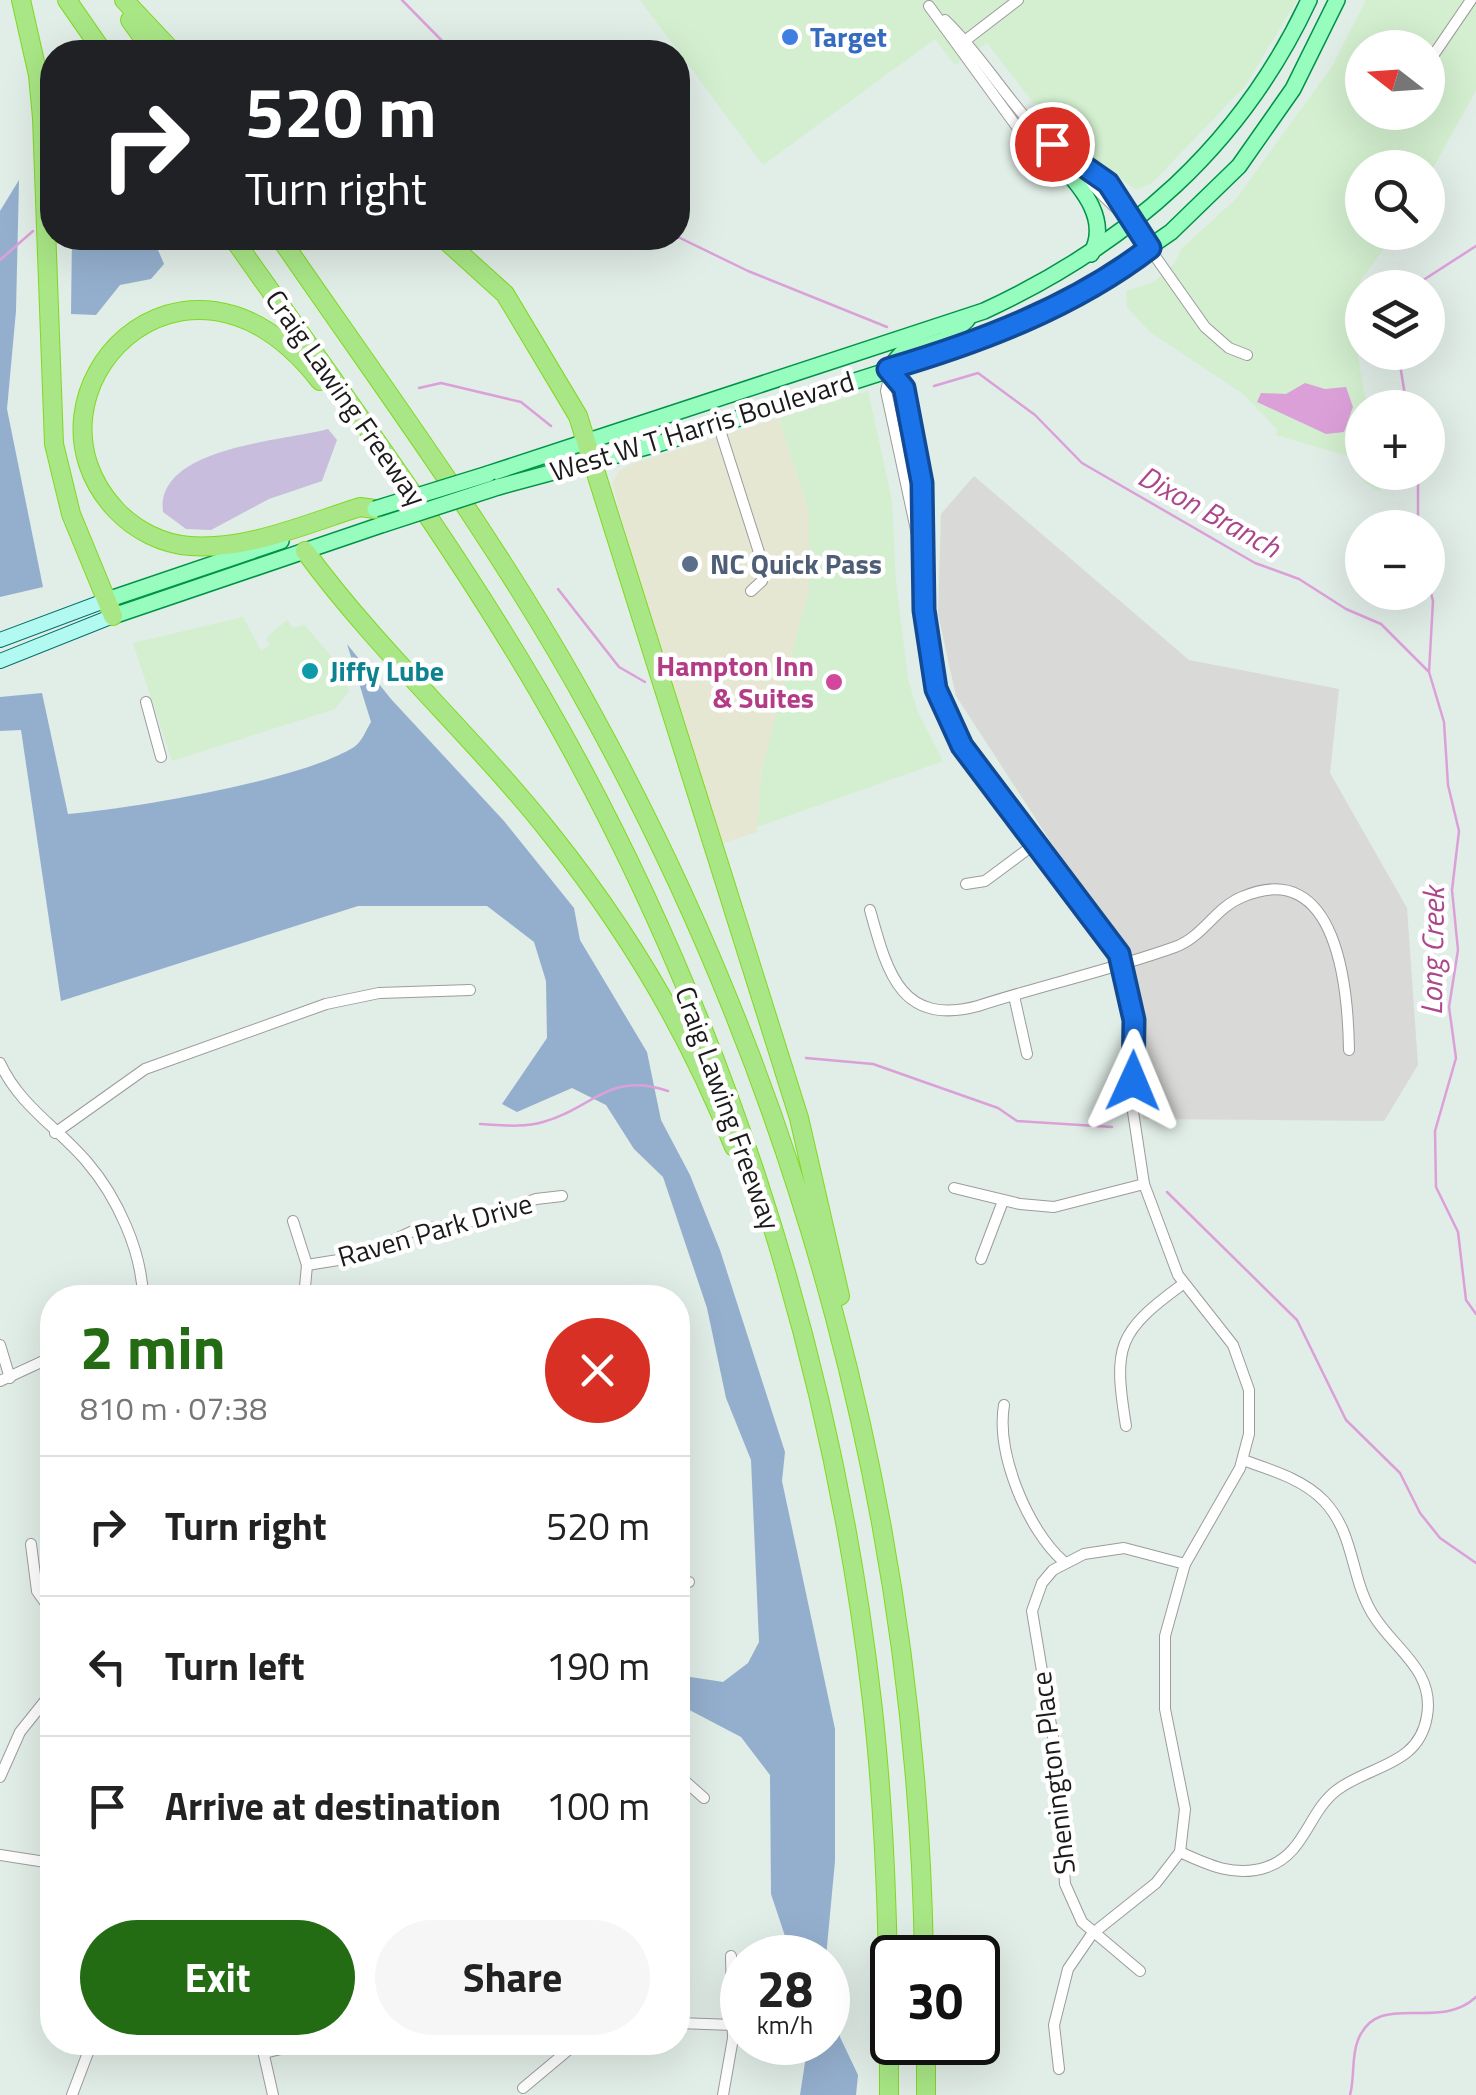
<!DOCTYPE html>
<meta charset="utf-8">
<style>
body{margin:0;font-family:"Titillium Web",sans-serif;background:#f6f6f6;color:#222;height:100vh;display:flex;flex-direction:column;font-size:38px;white-space:nowrap}
*{box-sizing:border-box;margin:0}
p{font-size:32px;color:#767676}
.icon{flex:none;width:55px;height:55px;fill:none;stroke:currentColor;stroke-width:2;stroke-linecap:round;stroke-linejoin:round}
.map{position:relative;flex:1;overflow:hidden}
.drawer{position:absolute;left:40px;top:1285px;width:650px;height:770px;display:flex;flex-direction:column;background:#fff;border-radius:40px;box-shadow:0 10px 40px #0002}
.drawer>*{flex:none}
.top-card{position:absolute;left:40px;top:40px;width:650px;height:210px;border-radius:40px;box-shadow:0 10px 40px #0002;background:#202124;color:#fff;overflow:hidden}
.needle{width:65px;rotate:287deg}
.buttons{position:absolute;left:1345px;top:30px;display:grid;gap:20px}
.buttons a{display:grid;place-items:center;width:100px;height:100px;border-radius:50%;background:#fff;box-shadow:0 10px 40px #0002;font-size:50px}
.speed{position:absolute;left:720px;top:1935px;display:flex;gap:20px;font-size:50px;font-weight:700;text-align:center}
.speed>*{display:grid;place-content:center;width:130px;height:130px;border-radius:50%;background:#fff;box-shadow:0 10px 40px #0002;line-height:1}
.speed small{font-size:25px;font-weight:400}
.speed .limit{border:5px solid #111;border-radius:15px;background:#fff;color:#111}
.pin{position:absolute;display:grid;place-items:center;width:85px;height:85px;color:#fff;margin:-42px;border:5px solid #fff;border-radius:50%;box-shadow:0 2px 10px #0007}
.me{position:absolute;width:110px;margin:-55px;rotate:1deg;stroke-linejoin:round;filter:drop-shadow(0 0 8px #0008)}
.turn{display:flex;align-items:center;gap:35px;height:210px;padding:0 40px;font-size:45px}
.turn .icon{width:130px;height:130px;stroke-width:2.5}
.turn b{display:block;font-size:70px;line-height:85px}
.round{display:grid;place-items:center;flex:none;width:105px;height:105px;border-radius:52px;background:#f6f6f6}
.overview{display:flex;align-items:center;justify-content:space-between;height:170px;padding:0 40px}
h1{font-size:60px;font-weight:700;line-height:75px;color:#236c13}
.cta{display:flex;gap:20px;margin-top:auto;padding:20px 40px}
.cta a{flex:1;height:115px;border-radius:60px;background:#236c13;color:#fff;font-size:40px;font-weight:700;line-height:115px;text-align:center}
.cta a+a{background:#f6f6f6;color:#222}
ul{padding:0;list-style:none}
li{display:flex;align-items:center;gap:30px;height:140px;padding:0 40px;border-top:2px solid #e0e0e0}
li div{flex:1}
li b{display:block;font-size:38px}
li em{font-style:normal}
.map>svg:first-child{display:block}
</style>
<div class="map">
<svg width="1476" height="2095" viewBox="0 0 1476 2095">
<rect width="100%" height="100%" fill="#e1ede7"/>
<polygon fill="#d9dad8" points="974,476 1189,660 1339,689 1330,773 1407,908 1418,1065 1384,1121 1143,1119 1134,970 956,696 938,614 941,514"/>
<g fill="#d3efcf" fill-rule="evenodd">
<polygon points="640,0 1297,0 1245,86 1152,183 1136,190 1056,132 987,43 955,65 935,39 763,165"/>
<path d="M 1366,0 L 1476,0 L 1476,90 L 1428,177 L 1428,168 L 1362,168 L 1362,232 L 1396,233 L 1361,279 L 1351,318 L 1367,407 L 1362,408 L 1362,472 L 1377,473 L 1380,492 L 1365,483 L 1351,457 L 1276,435 L 1277,429 L 1242,393 L 1150,332 L 1127,307 L 1126,291 L 1154,282 L 1174,264 L 1182,248 L 1237,198 L 1333,65 ZM 1362,48 L 1428,48 L 1428,112 L 1362,112 Z"/>
<polygon points="868,391 892,501 896,582 908,679 918,713 943,761 757,827 762,768 809,513 779,418"/>
<polygon points="243,617 261,651 270,645 266,638 287,620 293,628 305,625 341,668 349,691 335,709 172,761 133,643"/>
</g>
<polygon fill="#e6e7d2" points="779,418 809,513 809,589 762,768 757,832 721,844 662,663 612,483 619,471 632,464"/>
<g fill="#94afce">
<polygon points="19,180 16,311 7,409 43,587 0,597 0,211"/>
<polygon points="72,238 153,238 164,264 151,279 120,285 96,315 71,314"/>
<path d="M 347,644 L 391,699 L 504,821 L 574,908 L 580,940 L 647,1052 L 661,1120 L 690,1175 L 720,1250 L 785,1452 L 782,1481 L 835,1729 L 835,1861 L 826,1957 L 792,1957 L 771,1894 L 770,1775 L 741,1737 L 678,1704 L 678,1675 L 723,1682 L 748,1663 L 759,1642 L 751,1460 L 726,1398 L 707,1308 L 663,1177 L 634,1149 L 606,1105 L 572,1088 L 517,1112 L 502,1104 L 547,1038 L 546,981 L 534,942 L 487,906 L 358,906 L 61,1001 L 21,730 L 0,731 L 0,697 L 42,693 L 68,814 C 135,808 299,781 354,747 C 362,742 366,730 371,722 Z"/>
<polygon points="828,1978 840,2037 858,2075 856,2095 800,2095 808,2043 828,2042"/>
</g>
<path fill="#c8bddc" d="M 328,429 L 337,440 L 322,481 L 269,499 L 211,530 L 186,529 L 163,512 C 155,446 286,441 328,429 Z"/>
<polygon fill="#dca0d9" points="1305,383 1325,389 1346,387 1353,407 1344,432 1326,434 1257,402 1261,393 1286,394"/>
<g fill="none" stroke-linecap="round" stroke-linejoin="round">
<g stroke="#dca0d9" stroke-width="2.5">
<polyline points="402,0 453,52"/>
<polyline points="678,237 748,271 887,327"/>
<polyline points="0,260 33,231"/>
<polyline points="1411,288 1476,246"/>
<polyline points="1398,352 1407,408"/>
<polyline points="934,386 978,373 1035,415 1082,463 1255,563 1299,579 1346,609 1381,624 1428,671"/>
<polyline points="419,388 441,383 521,402 551,426"/>
<polyline points="1418,472 1418,528"/>
<polyline points="1428,581 1433,601 1429,672 1444,722 1448,785 1459,831 1452,890 1458,950 1449,1007 1456,1058 1435,1131 1436,1187 1458,1232 1466,1300 1476,1314"/>
<polyline points="558,589 619,667 645,682"/>
<polyline points="806,1058 873,1064 998,1108 1017,1121 1112,1127"/>
<path d="M 480,1124 C 501,1125 523,1128 543,1122 C 592,1109 608,1071 668,1091"/>
<polyline points="1167,1192 1297,1320 1346,1420 1400,1473 1420,1513 1440,1538 1476,1563"/>
<path d="M 1350,2095 C 1355,2077 1351,2057 1358,2040 C 1378,1989 1438,2033 1476,1997"/>
</g>
<defs>
<g id="minor">
<polyline points="929,6 1017,127 1040,150 1090,183 1133,225 1205,327 1229,348 1247,355"/>
<path d="M 945,20 C 986,59 1013,113 1057,148 C 1086,172 1119,182 1132,221"/>
<polyline points="962,43 1018,0"/>
<polyline points="1428,63 1471,0"/>
<path d="M 889,372 C 920,410 928,498 922,547"/>
<polyline points="890,373 886,391 921,553 927,640 948,722 1119,954 1134,1020 1132,1105 1144,1184 1178,1275 1233,1345 1249,1390 1249,1434 1240,1468 1185,1564 1165,1636 1165,1709 1185,1809 1180,1852 1156,1883 1092,1934 1068,1969 1054,2025 1059,2069"/>
<polyline points="718,424 764,568 762,581 751,591"/>
<polyline points="146,702 161,757"/>
<polyline points="966,884 985,881 1036,843"/>
<path d="M 870,910 C 887,971 900,1027 978,1006 C 1043,985 1111,970 1175,947 C 1203,937 1215,908 1242,897 C 1338,856 1348,990 1349,1050"/>
<polyline points="1014,996 1027,1054"/>
<path d="M 0,1063 C 20,1106 57,1127 87,1162 C 117,1197 142,1251 143,1298"/>
<polyline points="55,1133 145,1069 326,1004 379,993 470,990"/>
<polyline points="954,1188 1020,1204 1054,1207 1144,1184"/>
<polyline points="293,1221 307,1265 304,1298"/>
<polyline points="981,1259 1003,1201"/>
<polyline points="307,1265 357,1257 413,1231 479,1220 536,1199 562,1196"/>
<polyline points="0,1345 10,1378"/>
<polyline points="0,1381 52,1357"/>
<path d="M 1004,1405 C 996,1453 1027,1529 1063,1561"/>
<path d="M 1126,1426 C 1113,1346 1117,1332 1183,1284"/>
<polyline points="31,1544 37,1591 52,1612"/>
<polyline points="678,1579 689,1582"/>
<polyline points="678,1775 704,1798"/>
<polyline points="0,1777 20,1732 52,1692"/>
<path d="M 1180,1852 C 1208,1865 1236,1878 1267,1867 C 1305,1854 1308,1812 1337,1790 C 1370,1765 1419,1766 1427,1716 C 1435,1669 1392,1648 1372,1613 C 1350,1576 1355,1534 1324,1501 C 1303,1479 1271,1470 1243,1460"/>
<polyline points="0,1855 52,1863"/>
<polyline points="1140,1971 1082,1922 1065,1884 1058,1767 1032,1611 1042,1583 1053,1570 1084,1554 1124,1548 1185,1564"/>
<polyline points="678,2023 733,2025"/>
<polyline points="261,2042 273,2095"/>
<polyline points="264,2053 311,2042"/>
<polyline points="523,2088 578,2042"/>
<polyline points="72,2095 89,2050"/>
<polyline points="723,2095 733,2038 731,1956"/>
</g>
<g id="secondary">
<polyline points="0,640 107,600"/>
<polyline points="0,661 113,616"/>
</g>
<g id="primary">
<path d="M 1061,165 C 1083,189 1110,221 1091,254"/>
<polyline points="888,369 902,353 944,340 967,320"/>
<path d="M 488,474 L 984,311 C 1129,244 1241,146 1309,0"/>
<polyline points="498,487 661,443 974,343 1093,286 1171,232 1239,166 1293,89 1337,0"/>
<polyline points="107,600 281,541"/>
<polyline points="113,616 384,524"/>
</g>
<g id="motorway">
<polyline points="21,0 38,75 42,118 54,444 71,514 113,616"/>
<polyline points="67,0 103,52"/>
<polyline points="124,0 173,52"/>
<polyline points="130,20 153,52"/>
<path d="M 233,238 C 337,386 446,533 538,690 C 718,999 831,1347 872,1701 C 887,1832 889,1964 889,2095"/>
<path d="M 280,238 C 388,395 503,549 594,717 C 803,1098 917,1522 924,1958"/>
<polyline points="443,238 505,294 578,416 799,1118 840,1296"/>
<path d="M 320,381 C 184,206 8,395 116,510 C 135,530 162,544 190,546 C 248,550 306,524 360,507 L 375,509"/>
<path d="M 305,551 C 378,651 473,736 550,833 C 627,929 689,1033 734,1147"/>
<polyline points="926,2042 926,2095"/>
</g>
</defs>
<use href="#minor" stroke="#9c9c9c" stroke-width="12"/>
<use href="#secondary" stroke="#03726a" stroke-width="16"/>
<use href="#primary" stroke="#009348" stroke-width="18"/>
<use href="#motorway" stroke="#80d821" stroke-width="20"/>
<use href="#minor" stroke="#fff" stroke-width="10"/>
<use href="#secondary" stroke="#b2faf1" stroke-width="14"/>
<use href="#primary" stroke="#96fdbe" stroke-width="15"/>
<use href="#motorway" stroke="#a9e786" stroke-width="18"/>
<defs>
<g id="primary-bridge">
<polyline points="375,509 488,474"/>
<polyline points="384,524 498,487"/>
</g>
</defs>
<use href="#primary-bridge" stroke="#009348" stroke-width="18" stroke-linecap="butt"/>
<use href="#primary-bridge" stroke="#96fdbe" stroke-width="15"/>
</g>
<g fill="none" stroke-linecap="round" stroke-linejoin="round">
<defs>
<path id="route" d="M 1052,144 L 1108,183 L 1150,248 C 1073,307 980,342 888,369 L 904,388 L 922,483 L 924,610 L 936,689 L 962,746 L 1119,954 L 1134,1020 L 1133,1081"/>
</defs>
<use href="#route" stroke="#114b97" stroke-width="25"/>
<use href="#route" stroke="#1a73e8" stroke-width="18"/>
</g>
<circle fill="#3f7fe0" stroke="#fff" stroke-width="4" cx="790" cy="37" r="10"/>
<circle fill="#5c6f8a" stroke="#fff" stroke-width="4" cx="690" cy="564" r="10"/>
<circle fill="#0f9aa8" stroke="#fff" stroke-width="4" cx="310" cy="671" r="10"/>
<circle fill="#d1479c" stroke="#fff" stroke-width="4" cx="834" cy="682" r="10"/>
<g text-anchor="middle" stroke-width="9" stroke-linejoin="round" paint-order="stroke">
<g font-size="28" font-weight="bold" fill="#366cbe" stroke="#fff" text-anchor="start">
<text x="810" y="47">Target</text>
</g>
<g font-size="28" fill="#1b1b1b" stroke="#fff">
<text transform="translate(346 398) rotate(55)" y="10">Craig Lawing Freeway</text>
<text transform="translate(702 426) rotate(-17)" y="10">West W T Harris Boulevard</text>
<text transform="translate(728 1108) rotate(70)" y="10">Craig Lawing Freeway</text>
<text transform="translate(435 1230) rotate(-16)" y="10">Raven Park Drive</text>
<text transform="translate(1053 1773) rotate(-97)" y="10">Shenington Place</text>
</g>
<g font-size="28" font-weight="bold" fill="#4e5e75" stroke="#fff" text-anchor="start">
<text x="710" y="574">NC Quick Pass</text>
</g>
<g font-size="28" font-weight="bold" fill="#b23c85" stroke="#fff" text-anchor="end">
<text x="814" y="676">Hampton Inn<tspan x="814" dy="32">&amp; Suites</tspan></text>
</g>
<g font-size="28" font-weight="bold" fill="#0d838f" stroke="#fff" text-anchor="start">
<text x="330" y="681">Jiffy Lube</text>
</g>
<g font-size="30" font-style="italic" fill="#ac478b" stroke="#fff">
<text transform="translate(1209 512) rotate(29)" y="10">Dixon Branch</text>
<text transform="translate(1433 951) rotate(-89)" y="10">Long Creek</text>
</g>
</g>
</svg>
<div class="buttons">
<a><svg class="needle" viewBox="-14 -14 28 28"><path d="M0-13l5 13h-10z" fill="#e53935"/><path d="M0 13l5-13h-10z" fill="#767676"/></svg></a>
<a><svg class="icon" aria-label="search" viewBox="0 0 24 24"><circle cx="10" cy="10" r="6"/><path d="M15 15l6 6"/></svg></a>
<a><svg class="icon" aria-label="layers" viewBox="0 0 24 24"><path d="M12 4l9 5-9 5-9-5zM3 14l9 5 9-5"/></svg></a>
<a>+</a>
<a>−</a>
</div>
<div class="speed"><div>28<small>km/h</small></div><div class="limit">30</div></div>
<div class="pin" style="left:1052px;top:144px;background:#d93025"><svg class="icon" aria-label="arrive" viewBox="0 0 24 24"><path d="M6 21V4h12l-3 4 3 4H6"/></svg></div>
<svg class="me" style="left:1133px;top:1081px" viewBox="-20 -20 40 40"><path d="M0-17L14 15 0 8-14 15z" fill="#1a73e8" stroke="#fff" stroke-width="4"/></svg>
<div class="top-card">
<div class="turn"><svg class="icon" aria-label="right" viewBox="0 0 24 24"><path d="M7 20v-9h11M14 6l5 5-5 5"/></svg><div><b>520 m</b>Turn right</div></div>
</div>
<section class="drawer">
<div class="overview"><div><h1>2 min</h1><p>810 m · 07:38</p></div><a class="round" style="background:#d93025;color:#fff"><svg class="icon" aria-label="close" viewBox="0 0 24 24"><path d="M6 6l12 12M18 6L6 18"/></svg></a></div>
<ul>
<li><svg class="icon" aria-label="right" viewBox="0 0 24 24"><path d="M7 20v-9h11M14 6l5 5-5 5"/></svg><div><b>Turn right</b></div><em>520 m</em></li>
<li><svg class="icon" aria-label="left" viewBox="0 0 24 24"><path d="M17 20v-9H6M10 6l-5 5 5 5"/></svg><div><b>Turn left</b></div><em>190 m</em></li>
<li><svg class="icon" aria-label="arrive" viewBox="0 0 24 24"><path d="M6 21V4h12l-3 4 3 4H6"/></svg><div><b>Arrive at destination</b></div><em>100 m</em></li>
</ul>
<div class="cta"><a>Exit</a><a>Share</a></div>
</section>
</div>
